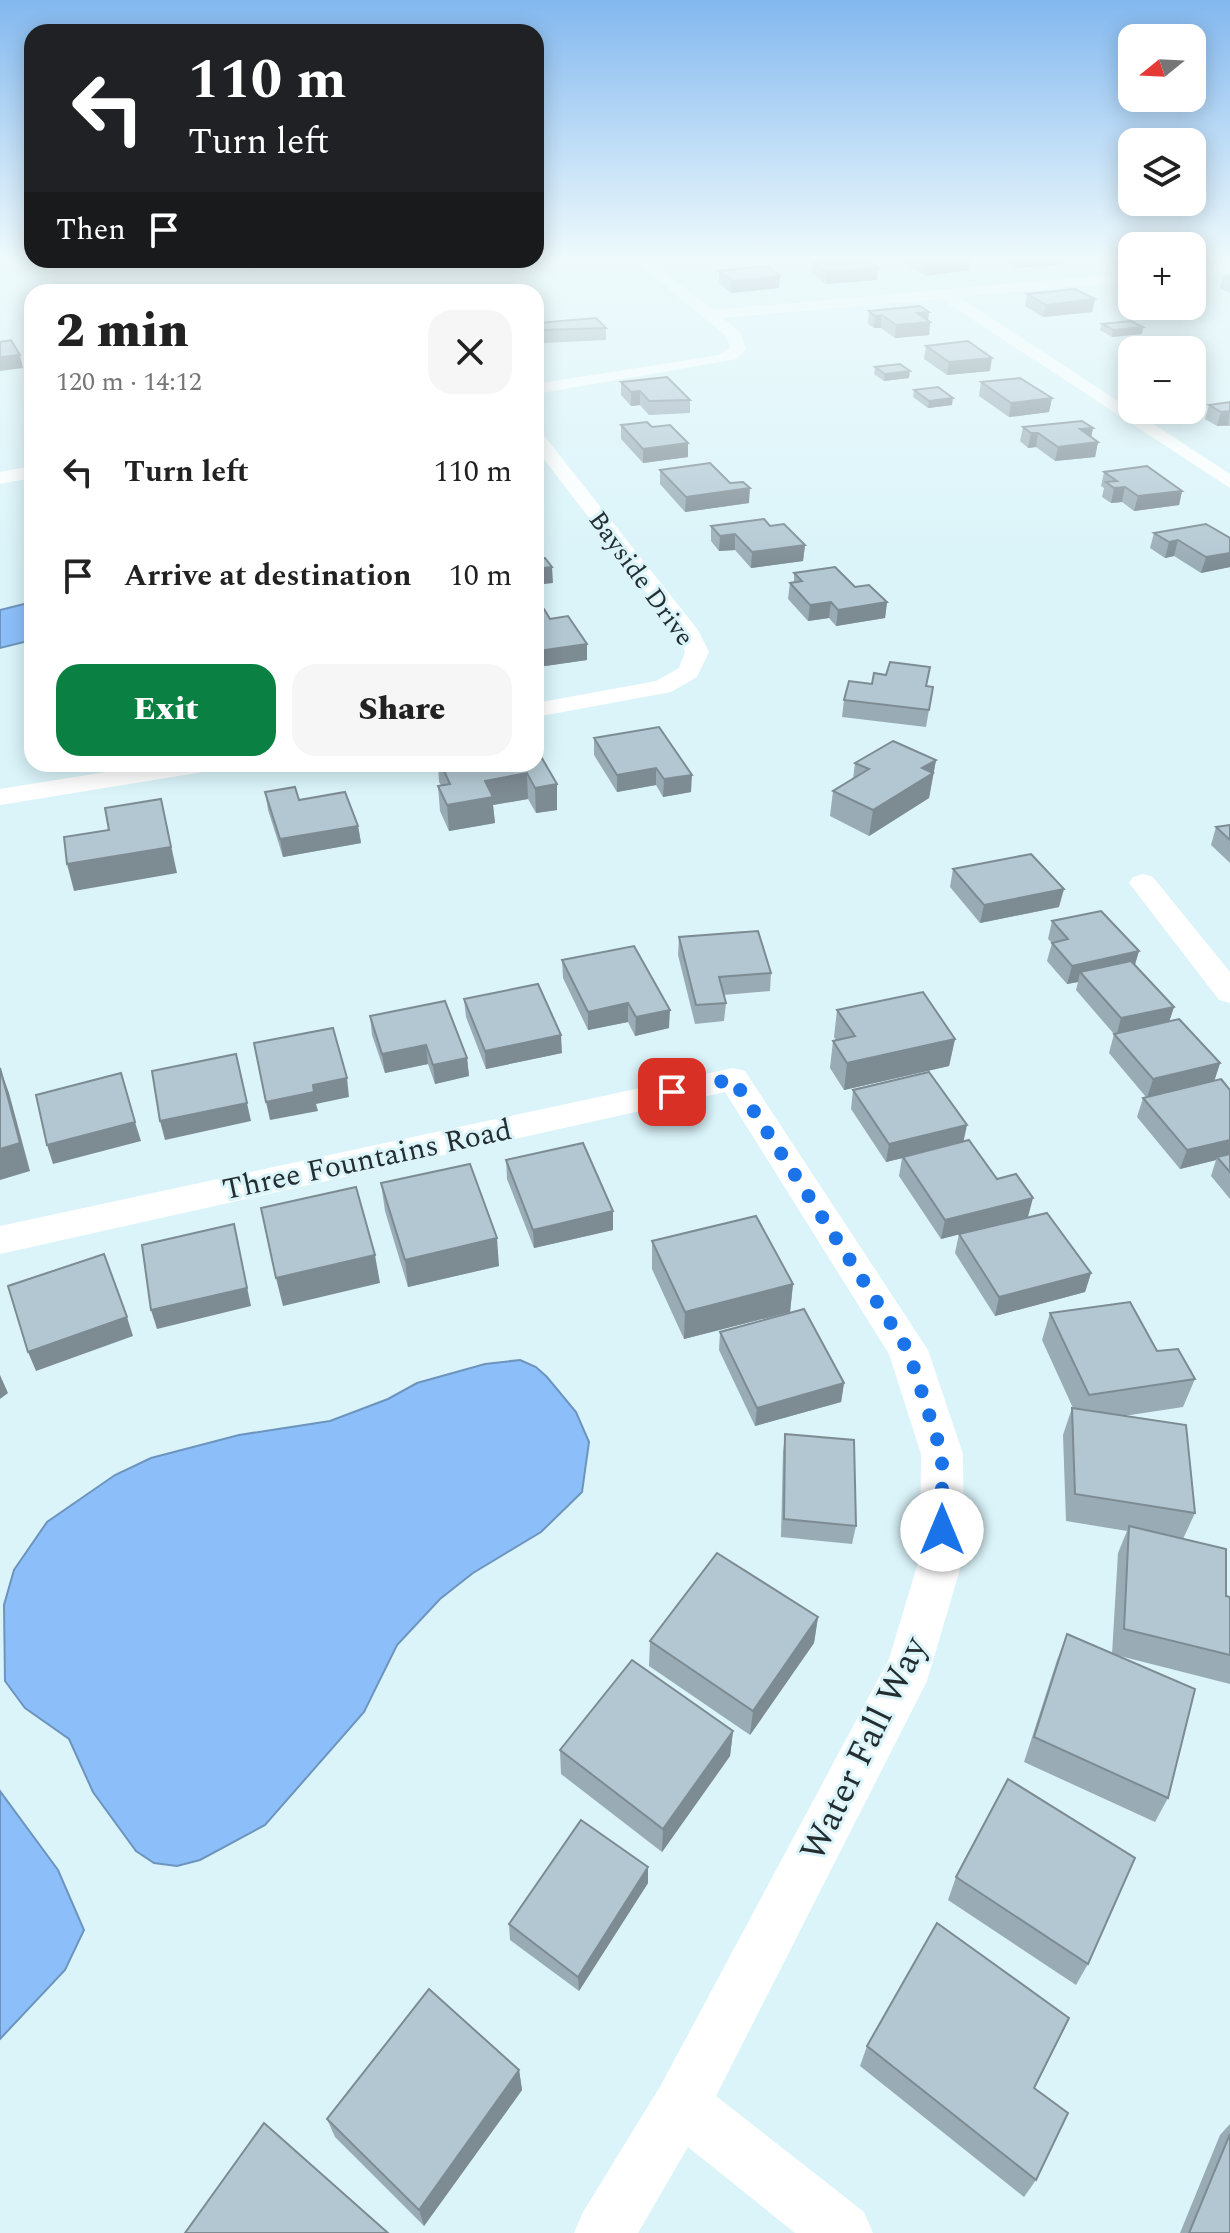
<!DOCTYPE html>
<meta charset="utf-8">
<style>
body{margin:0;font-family:Spectral,serif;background:#f6f6f6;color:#222;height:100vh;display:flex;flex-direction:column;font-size:30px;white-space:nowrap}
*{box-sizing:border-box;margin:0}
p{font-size:26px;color:#767676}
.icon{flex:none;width:44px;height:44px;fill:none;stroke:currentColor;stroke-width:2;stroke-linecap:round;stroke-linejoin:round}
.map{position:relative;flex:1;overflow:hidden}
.panel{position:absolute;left:24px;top:284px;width:520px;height:488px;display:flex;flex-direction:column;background:#fff;border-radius:24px;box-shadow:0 4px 20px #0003}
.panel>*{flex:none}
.banner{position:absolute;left:24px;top:24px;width:520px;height:244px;border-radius:24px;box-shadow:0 4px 20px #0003;background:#202124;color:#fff;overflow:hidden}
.needle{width:52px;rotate:252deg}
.controls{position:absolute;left:1118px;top:24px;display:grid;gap:16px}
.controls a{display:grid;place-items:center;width:88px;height:88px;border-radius:16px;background:#fff;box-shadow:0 4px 20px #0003;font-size:40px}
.pin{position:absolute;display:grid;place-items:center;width:68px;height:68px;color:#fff;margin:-34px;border-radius:16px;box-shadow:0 4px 12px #0006}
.me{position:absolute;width:88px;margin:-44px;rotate:0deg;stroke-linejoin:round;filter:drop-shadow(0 0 6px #0008)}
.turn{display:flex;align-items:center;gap:28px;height:168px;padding:0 32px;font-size:36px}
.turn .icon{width:104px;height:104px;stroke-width:2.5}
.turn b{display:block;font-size:56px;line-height:68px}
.then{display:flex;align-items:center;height:76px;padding:0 32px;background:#0003;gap:16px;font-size:30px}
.round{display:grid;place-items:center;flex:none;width:84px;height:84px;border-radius:24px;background:#f6f6f6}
.overview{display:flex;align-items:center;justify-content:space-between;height:136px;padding:0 32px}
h1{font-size:48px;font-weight:800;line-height:60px}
.action{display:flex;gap:16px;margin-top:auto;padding:16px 32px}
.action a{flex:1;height:92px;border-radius:24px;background:#0b8043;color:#fff;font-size:32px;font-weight:800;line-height:92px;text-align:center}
.action a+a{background:#f6f6f6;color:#222}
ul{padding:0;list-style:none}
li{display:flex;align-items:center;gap:24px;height:104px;padding:0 32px}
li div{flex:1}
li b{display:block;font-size:30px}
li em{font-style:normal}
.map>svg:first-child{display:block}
</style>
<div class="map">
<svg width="1230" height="2233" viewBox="0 0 1230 2233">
<rect width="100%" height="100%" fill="#daf4f9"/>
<g fill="#8cbff9" stroke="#6d94bd" stroke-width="2">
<polygon points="32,602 32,640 0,648 0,610"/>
<polygon points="520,1360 536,1367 547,1377 576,1412 589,1442 582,1492 541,1532 473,1573 440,1599 397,1645 364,1712 265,1825 200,1860 177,1866 154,1863 136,1851 93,1792 69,1739 25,1708 5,1681 4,1605 14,1570 47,1522 115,1475 151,1458 239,1435 330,1421 388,1399 417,1383 485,1364"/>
<polygon points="0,1791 58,1870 84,1930 65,1970 0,2039"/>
</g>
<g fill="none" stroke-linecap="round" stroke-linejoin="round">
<g fill="#fff" fill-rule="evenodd">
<polygon points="633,259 649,259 713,310 1132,273 1132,281 959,297 1230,474 1230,488 941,299 723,318 740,332 746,349 737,359 536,394 536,384 719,355 730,348 727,337"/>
<polygon points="1230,264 1230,272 1192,276 1192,268"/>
<polygon points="536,432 542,433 698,630 709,652 697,677 671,692 536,717 536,703 656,681 679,668 685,652 676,631 536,449"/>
<polygon points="32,466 32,478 0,484 0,472"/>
<polygon points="155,764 216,764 212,769 203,772 0,805 0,789"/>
<polygon points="1143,874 1153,877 1230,972 1230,1003 1219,1000 1129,883 1133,877"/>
<polygon points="733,1068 745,1071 928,1350 963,1454 964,1556 927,1681 716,2096 864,2212 873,2233 795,2233 688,2147 638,2233 574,2233 583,2212 661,2085 889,1659 920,1556 921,1454 889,1354 725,1092 0,1254 0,1226"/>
</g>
</g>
<g fill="#99abb5">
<polygon points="907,259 963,259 969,270 926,276 906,264"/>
<polygon points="1008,259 1065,259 1065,264 1017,268 1008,263"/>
<polygon points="813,261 877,280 826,284 812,272"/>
<polygon points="719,271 779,288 731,293 719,283"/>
<polygon points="1230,275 1230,293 1220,288 1223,276"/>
<polygon points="1132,284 1132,301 1124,297 1126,285"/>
<polygon points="1027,294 1095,299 1092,312 1043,317 1025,306"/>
<polygon points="1140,306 1173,306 1172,311 1154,313"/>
<polygon points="869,311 928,320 930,322 929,335 895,338 881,328 874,328 868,324"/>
<polygon points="537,323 606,328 606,340 544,343 537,336"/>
<polygon points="1102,324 1143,327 1142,334 1112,337 1100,330"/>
<polygon points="926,346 990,371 947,375 924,359"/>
<polygon points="1132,354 1132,373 1124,368 1127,355"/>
<polygon points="875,367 909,378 884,381 874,374"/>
<polygon points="621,382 690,400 690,413 649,415 640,405 631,406 621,395"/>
<polygon points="981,382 1052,398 1049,412 1009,417 979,396"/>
<polygon points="914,390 952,405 928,408 913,397"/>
<polygon points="1230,402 1230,426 1217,426 1205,419 1209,405"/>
<polygon points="621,425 688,457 643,463 621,439"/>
<polygon points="1023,427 1093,428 1091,438 1098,442 1095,457 1055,461 1036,447 1028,448 1020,441"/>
<polygon points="660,470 749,503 685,512 660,484"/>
<polygon points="1104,472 1182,491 1179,505 1134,511 1122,502 1111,503 1102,497 1104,488 1101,486"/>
<polygon points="711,526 770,526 805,545 803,561 751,568 735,550 719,551 711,541"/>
<polygon points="1154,533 1230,538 1230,567 1201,573 1174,556 1165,558 1150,548"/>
<polygon points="794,573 855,587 887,602 885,618 836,626 829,618 808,621 788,599 790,583 794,583"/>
<polygon points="536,610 587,644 587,660 538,667 536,664"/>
<polygon points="872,684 933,687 926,727 842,717 844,700"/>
<polygon points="659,727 691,792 663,797 656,785 617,792 594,755 594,738"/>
<polygon points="936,760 929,798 869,836 830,816 833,791 853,779 855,763"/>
<polygon points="438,764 536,764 557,784 557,810 536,813 528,799 493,805 495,823 449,831 440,811 438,786 441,785 439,782"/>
<polygon points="265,792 299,800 358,826 361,843 283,857 268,810"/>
<polygon points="1230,825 1230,863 1211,845 1216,827"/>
<polygon points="953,869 1059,907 980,923 950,887"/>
<polygon points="1052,921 1139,951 1135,965 1174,1007 1169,1022 1220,1063 1214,1081 1230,1090 1230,1199 1211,1176 1216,1160 1180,1169 1137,1117 1143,1098 1146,1097 1109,1053 1114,1034 1076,990 1078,982 1067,984 1047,961 1052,943 1048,939"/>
<polygon points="679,937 771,973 770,991 723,995 726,1003 724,1021 695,1024 678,955"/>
<polygon points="562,960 669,1028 635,1036 628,1022 588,1030 563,978"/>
<polygon points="464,999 562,1053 486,1069 466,1017"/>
<polygon points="837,1010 955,1039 949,1066 844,1090 830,1068 833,1041 836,1040 834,1037"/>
<polygon points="370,1016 467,1058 469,1076 435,1084 428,1064 385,1073 372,1035"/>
<polygon points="853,1090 964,1142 1028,1217 1091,1273 1085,1292 995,1316 955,1253 959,1234 941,1239 899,1176 902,1158 886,1162 851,1109"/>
<polygon points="506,1160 613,1230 534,1248 507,1179"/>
<polygon points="381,1183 499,1266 408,1287 385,1211"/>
<polygon points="652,1241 793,1284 790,1312 684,1339 652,1269"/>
<polygon points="1050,1313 1157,1351 1195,1379 1183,1407 1124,1416 1195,1513 1183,1539 1226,1596 1230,1597 1230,1684 1116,1655 1168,1798 1155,1822 1024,1762 1057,1660 1067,1634 1112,1654 1118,1553 1127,1531 1066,1521 1063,1435 1072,1408 1073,1408 1042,1340"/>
<polygon points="720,1332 844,1383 841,1402 755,1426 719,1350"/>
<polygon points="785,1434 856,1526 852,1544 781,1537 783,1452"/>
<polygon points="818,1617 814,1643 750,1735 649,1666 650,1641"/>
<polygon points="733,1731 730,1756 662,1852 561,1774 560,1750"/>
<polygon points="648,1867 648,1883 579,1991 510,1940 509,1924"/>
<polygon points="956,1877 1088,1964 1076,1985 948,1900"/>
<polygon points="867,2046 1034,2088 1036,2180 1024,2197 860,2066"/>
<polygon points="519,2070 522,2090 424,2226 335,2137 327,2119"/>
<polygon points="1230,2124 1230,2233 1180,2233 1220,2135"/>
</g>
<g fill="#7d8b93">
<polygon points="536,259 543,260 521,262 521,260"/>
<polygon points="963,259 970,259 969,270 926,276 927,264"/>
<polygon points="1018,259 1065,259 1065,264 1017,268"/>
<polygon points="878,268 877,280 826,284 827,272"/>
<polygon points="780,276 779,288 731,293 732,281"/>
<polygon points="1095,299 1092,312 1043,317 1046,305"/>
<polygon points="1156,306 1173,306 1172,311 1154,313"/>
<polygon points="929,312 928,322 930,322 929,335 895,338 896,325 917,313"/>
<polygon points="882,315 881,328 874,328 875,316"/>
<polygon points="1143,327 1142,334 1112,337 1113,330"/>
<polygon points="20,355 23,368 0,371 0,357"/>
<polygon points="992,358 990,371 947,375 949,362"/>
<polygon points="910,371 909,378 884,381 885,374"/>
<polygon points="640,391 640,405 631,406 631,392"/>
<polygon points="953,398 952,405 928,408 929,401"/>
<polygon points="1052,398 1049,412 1009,417 1011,403"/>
<polygon points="1230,411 1228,425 1217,426 1221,412"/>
<polygon points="1093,428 1090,442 1080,429"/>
<polygon points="1031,433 1038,433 1036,447 1028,448"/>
<polygon points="1098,442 1095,457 1055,461 1058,447"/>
<polygon points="688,443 688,457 643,463 643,449"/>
<polygon points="1125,487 1122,502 1111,503 1114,488"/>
<polygon points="750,488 749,503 685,512 686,497"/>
<polygon points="1182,491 1179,505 1134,511 1138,496"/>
<polygon points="735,534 735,550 719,551 720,536"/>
<polygon points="1178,540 1174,556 1165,558 1169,542"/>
<polygon points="805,545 803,561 751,568 752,552"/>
<polygon points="1230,553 1230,567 1201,573 1206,557"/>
<polygon points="552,567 553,583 536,585 536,569"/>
<polygon points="831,602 829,618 808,621 810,605"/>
<polygon points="887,602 885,618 836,626 838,610"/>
<polygon points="587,644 587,660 538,667 538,651"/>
<polygon points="936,760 929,798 869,836 873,810 922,768"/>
<polygon points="656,768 656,785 617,792 617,775"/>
<polygon points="527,773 528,799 493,805 495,823 449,831 447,805 485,781"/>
<polygon points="692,775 691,792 663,797 664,779"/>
<polygon points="557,784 557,810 536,813 535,788"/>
<polygon points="161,799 177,873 74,891 67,864"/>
<polygon points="358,826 361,843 283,857 280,839"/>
<polygon points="1064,889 1059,907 980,923 984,905"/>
<polygon points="1139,951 1133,970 1080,972 1078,982 1067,984 1072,966"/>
<polygon points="628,1003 628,1022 588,1030 588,1012"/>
<polygon points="1174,1007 1168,1025 1116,1037 1121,1018"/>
<polygon points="670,1010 669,1028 635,1036 636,1017"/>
<polygon points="561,1035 562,1053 486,1069 485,1051"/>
<polygon points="955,1039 949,1066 844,1090 847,1063"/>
<polygon points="426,1045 428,1064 385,1073 382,1054"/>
<polygon points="467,1058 469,1076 435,1084 433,1065"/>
<polygon points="1220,1063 1214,1082 1147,1098 1153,1079"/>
<polygon points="0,1068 9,1093 30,1171 0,1180"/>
<polygon points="347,1078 349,1097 316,1104 318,1111 270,1120 266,1102 313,1085"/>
<polygon points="247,1103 251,1121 165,1140 160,1121"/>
<polygon points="135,1122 141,1141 53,1164 47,1145"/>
<polygon points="967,1125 963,1144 886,1162 889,1144"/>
<polygon points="1230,1140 1230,1157 1217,1157 1216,1160 1180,1169 1187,1150"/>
<polygon points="1033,1198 1028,1217 941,1239 945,1220"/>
<polygon points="613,1211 613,1230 534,1248 533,1230"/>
<polygon points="234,1224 251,1306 157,1329 151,1310"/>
<polygon points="497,1238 499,1266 408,1287 405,1260"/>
<polygon points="375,1255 380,1283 283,1306 276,1278"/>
<polygon points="1091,1273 1085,1292 995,1316 999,1297"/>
<polygon points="793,1284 790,1312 684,1339 685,1312"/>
<polygon points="127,1317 133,1336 36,1371 28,1352"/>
<polygon points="0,1375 8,1393 0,1399"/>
<polygon points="844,1383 841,1402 755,1426 757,1408"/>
<polygon points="818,1617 814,1643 750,1735 753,1711"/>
<polygon points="733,1731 730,1756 662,1852 663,1829"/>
<polygon points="648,1867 648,1883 579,1991 578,1977"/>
<polygon points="519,2070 522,2090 424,2226 419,2210"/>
</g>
<g fill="#b2c7d2" stroke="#7d8b93" stroke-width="2">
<polygon points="834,259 866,259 878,268 827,272 813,261"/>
<polygon points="918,259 963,259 927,264"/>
<polygon points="767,266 780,276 732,281 719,271"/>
<polygon points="240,289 242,292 226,291"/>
<polygon points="1075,289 1095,299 1046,305 1027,294"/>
<polygon points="920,306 929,312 917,313 930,322 896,325 882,315 875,316 869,311"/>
<polygon points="596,318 606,328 543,330 537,323"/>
<polygon points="1131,321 1143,327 1113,330 1102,324"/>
<polygon points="11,340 20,355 0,357 0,342"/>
<polygon points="968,341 992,358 949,362 926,346"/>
<polygon points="900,364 910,371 885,374 875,367"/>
<polygon points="667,377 690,400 649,401 640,391 631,392 621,382"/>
<polygon points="1020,378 1052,398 1011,403 981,382"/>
<polygon points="938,387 953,398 929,401 914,390"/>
<polygon points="1230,402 1230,411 1221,412 1209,405"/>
<polygon points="1082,421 1093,428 1080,429 1098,442 1058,447 1038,433 1031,433 1023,427"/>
<polygon points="647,422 652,427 670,425 688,443 643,449 621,425"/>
<polygon points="710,463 730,483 743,482 750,488 686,497 660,470"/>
<polygon points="1147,466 1182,491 1138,496 1125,487 1114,488 1106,482 1117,481 1104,472"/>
<polygon points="764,519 770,526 784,524 805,545 752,552 735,534 720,536 711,526"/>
<polygon points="1206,524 1230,538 1230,553 1206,557 1178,540 1169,542 1154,533"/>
<polygon points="545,558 552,567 536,569 536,559"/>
<polygon points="835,567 855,587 869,585 887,602 838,610 831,602 810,605 790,583 802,581 794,573"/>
<polygon points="544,609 550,619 568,616 587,644 538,651 536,648 536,610"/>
<polygon points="890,662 930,667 926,686 933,687 929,710 844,700 849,681 872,684 874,673 886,675"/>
<polygon points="659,727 692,775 664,779 656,768 617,775 594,738"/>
<polygon points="893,741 936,760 922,768 933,773 873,810 833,791 869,769 855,763"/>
<polygon points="536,748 557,784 535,788 527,773 485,781 493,797 447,805 438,786 450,784 441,764 536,764"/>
<polygon points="295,787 299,800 345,792 358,826 280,839 265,792"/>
<polygon points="161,799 171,847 67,864 64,837 109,830 105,808"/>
<polygon points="1230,825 1230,840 1216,827"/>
<polygon points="1031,854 1064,889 984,905 953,869"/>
<polygon points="1101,911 1139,951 1072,966 1052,943 1068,939 1052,921"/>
<polygon points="758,931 771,973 719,977 726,1003 696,1005 679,937"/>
<polygon points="634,946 670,1010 636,1017 628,1003 588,1012 562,960"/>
<polygon points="1131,961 1174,1007 1121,1018 1080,972"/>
<polygon points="538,984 561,1035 485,1051 464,999"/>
<polygon points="923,992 955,1039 847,1063 833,1041 855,1036 837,1010"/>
<polygon points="445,1001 467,1058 433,1065 426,1045 382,1054 370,1016"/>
<polygon points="1179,1019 1220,1063 1153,1079 1114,1034"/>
<polygon points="333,1028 347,1078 313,1085 314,1092 266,1102 254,1043"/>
<polygon points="236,1054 247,1103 160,1121 152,1071"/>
<polygon points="0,1068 20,1143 0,1149"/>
<polygon points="929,1072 967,1125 889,1144 853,1090"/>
<polygon points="121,1073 135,1122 47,1145 36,1095"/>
<polygon points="1221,1079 1230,1090 1230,1140 1187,1150 1143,1098"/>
<polygon points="969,1140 997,1179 1016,1174 1033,1198 945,1220 903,1157"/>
<polygon points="583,1143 613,1211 533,1230 506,1160"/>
<polygon points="1230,1154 1230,1172 1217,1157"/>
<polygon points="470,1164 497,1238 405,1260 381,1183"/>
<polygon points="356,1187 375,1255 276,1278 261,1208"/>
<polygon points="1047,1213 1091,1273 999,1297 959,1234"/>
<polygon points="756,1216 793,1284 685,1312 652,1241"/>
<polygon points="234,1224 247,1288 151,1310 142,1245"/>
<polygon points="104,1254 127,1317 28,1352 8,1286"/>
<polygon points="1130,1302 1157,1351 1178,1349 1195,1379 1089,1395 1050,1313"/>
<polygon points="804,1309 844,1383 757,1408 720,1332"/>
<polygon points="1072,1408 1186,1425 1195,1513 1075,1494"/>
<polygon points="785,1434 854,1440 856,1526 784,1519"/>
<polygon points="1129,1526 1226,1549 1226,1596 1230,1597 1230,1655 1124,1629"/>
<polygon points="717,1553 818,1617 753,1711 650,1641"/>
<polygon points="1067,1634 1195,1689 1168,1798 1034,1737"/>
<polygon points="632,1660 733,1731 663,1829 560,1750"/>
<polygon points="1008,1779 1135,1858 1088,1964 956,1877"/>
<polygon points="581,1820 648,1867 578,1977 509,1924"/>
<polygon points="937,1923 1069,2018 1034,2088 1068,2113 1036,2180 867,2046"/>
<polygon points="429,1989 519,2070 419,2210 327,2119"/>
<polygon points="264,2123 388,2233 185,2233"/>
<polygon points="1230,2134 1230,2233 1189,2233"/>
</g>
<linearGradient id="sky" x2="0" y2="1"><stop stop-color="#83b8ef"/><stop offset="0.45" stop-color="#eefafc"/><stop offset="1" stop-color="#eefafc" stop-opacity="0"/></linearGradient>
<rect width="1230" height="572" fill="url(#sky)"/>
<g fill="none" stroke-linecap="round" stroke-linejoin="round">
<polyline stroke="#1a73e8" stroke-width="14" stroke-dasharray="0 25.2" points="672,1092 733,1079 908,1350 942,1454 942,1530"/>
</g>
<g text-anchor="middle" stroke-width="6" stroke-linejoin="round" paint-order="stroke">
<g font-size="26" fill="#242e30" stroke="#daf4f9">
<text transform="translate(642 578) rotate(54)" y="9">Bayside Drive</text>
</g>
<g font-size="30" fill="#242e30" stroke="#daf4f9">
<text transform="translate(367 1159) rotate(-12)" y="10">Three Fountains Road</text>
</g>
<g font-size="36" fill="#242e30" stroke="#daf4f9">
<text transform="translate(862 1748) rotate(-64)" y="13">Water Fall Way</text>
</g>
</g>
</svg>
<div class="controls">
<a><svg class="needle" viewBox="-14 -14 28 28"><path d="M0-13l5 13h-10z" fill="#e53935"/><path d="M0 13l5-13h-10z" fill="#767676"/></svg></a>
<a><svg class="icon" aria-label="layers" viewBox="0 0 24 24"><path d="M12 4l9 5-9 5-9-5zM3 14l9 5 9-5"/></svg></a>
<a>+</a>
<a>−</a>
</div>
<div class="pin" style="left:672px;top:1092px;background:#d93025"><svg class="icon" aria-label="arrive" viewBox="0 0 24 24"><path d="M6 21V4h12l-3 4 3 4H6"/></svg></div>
<svg class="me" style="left:942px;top:1530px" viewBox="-20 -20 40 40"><circle r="19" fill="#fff"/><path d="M0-13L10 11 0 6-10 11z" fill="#1a73e8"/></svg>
<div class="banner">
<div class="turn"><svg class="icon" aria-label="left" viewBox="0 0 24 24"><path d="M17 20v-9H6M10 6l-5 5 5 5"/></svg><div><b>110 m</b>Turn left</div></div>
<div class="then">Then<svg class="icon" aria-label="arrive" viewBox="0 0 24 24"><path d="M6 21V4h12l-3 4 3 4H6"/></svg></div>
</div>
<section class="panel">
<div class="overview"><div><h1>2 min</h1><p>120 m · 14:12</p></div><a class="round"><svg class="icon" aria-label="close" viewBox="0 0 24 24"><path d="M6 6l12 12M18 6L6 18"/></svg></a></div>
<ul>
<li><svg class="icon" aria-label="left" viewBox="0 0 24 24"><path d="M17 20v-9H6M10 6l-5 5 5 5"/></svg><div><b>Turn left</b></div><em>110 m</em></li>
<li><svg class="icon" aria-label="arrive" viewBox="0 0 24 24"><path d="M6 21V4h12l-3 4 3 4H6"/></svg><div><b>Arrive at destination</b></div><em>10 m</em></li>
</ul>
<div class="action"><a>Exit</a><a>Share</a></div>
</section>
</div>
